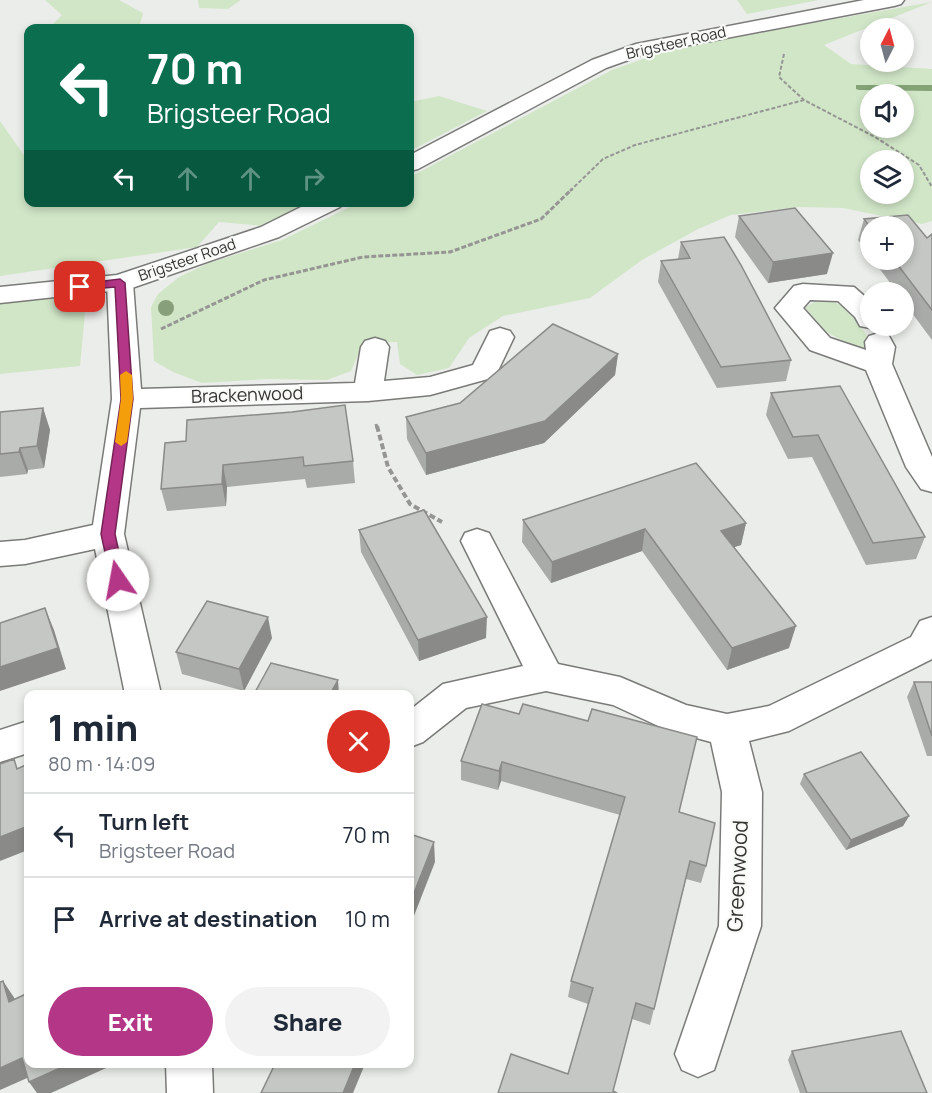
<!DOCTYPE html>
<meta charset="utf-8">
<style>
body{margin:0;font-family:Manrope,sans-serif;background:#f2f2f3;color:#1f2937;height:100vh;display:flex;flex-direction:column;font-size:22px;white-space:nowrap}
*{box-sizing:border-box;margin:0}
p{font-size:20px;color:#747a83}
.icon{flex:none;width:33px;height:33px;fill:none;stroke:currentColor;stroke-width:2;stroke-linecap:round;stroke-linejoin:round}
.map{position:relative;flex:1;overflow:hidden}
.side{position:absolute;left:24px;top:690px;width:390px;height:378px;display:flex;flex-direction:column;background:#fff;border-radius:12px;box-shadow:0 3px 9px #0003}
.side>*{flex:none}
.banner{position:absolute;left:24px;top:24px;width:390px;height:183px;border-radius:12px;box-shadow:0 3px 9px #0003;background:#0b6e4f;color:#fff;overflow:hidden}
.needle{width:39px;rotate:6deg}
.tools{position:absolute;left:860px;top:18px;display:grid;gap:12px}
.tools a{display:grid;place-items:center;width:54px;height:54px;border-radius:50%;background:#fff;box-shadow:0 3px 9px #0003;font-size:30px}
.pin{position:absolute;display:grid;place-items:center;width:51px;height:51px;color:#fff;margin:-26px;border-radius:12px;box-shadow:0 3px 9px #0006}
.me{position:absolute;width:66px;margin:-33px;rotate:348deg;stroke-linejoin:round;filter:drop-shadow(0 0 4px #0008)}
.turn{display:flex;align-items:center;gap:21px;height:126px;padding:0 24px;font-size:27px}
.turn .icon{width:78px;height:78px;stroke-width:2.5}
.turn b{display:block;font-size:42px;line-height:51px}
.lanes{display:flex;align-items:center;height:57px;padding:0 24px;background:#0003;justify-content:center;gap:30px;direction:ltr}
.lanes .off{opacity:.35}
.round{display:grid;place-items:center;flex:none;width:63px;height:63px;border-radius:32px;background:#f2f2f3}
.headline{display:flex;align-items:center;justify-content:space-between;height:102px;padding:0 24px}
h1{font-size:36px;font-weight:800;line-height:45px}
.cta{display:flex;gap:12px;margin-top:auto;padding:12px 24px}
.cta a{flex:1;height:69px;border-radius:36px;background:#b43686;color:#fff;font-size:24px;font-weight:800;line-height:69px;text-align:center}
.cta a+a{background:#f2f2f3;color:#1f2937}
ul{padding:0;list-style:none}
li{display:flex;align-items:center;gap:18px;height:84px;padding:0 24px;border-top:2px solid #e0e1e3}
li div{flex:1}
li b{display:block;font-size:22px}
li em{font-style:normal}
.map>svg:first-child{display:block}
</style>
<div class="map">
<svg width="932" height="1093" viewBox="0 0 932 1093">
<rect width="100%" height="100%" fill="#ebedea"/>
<g fill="#d1e6c7" fill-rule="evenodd">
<polygon points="45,0 119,0 143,13 139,28 49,28 62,15"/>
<polygon points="198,0 241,0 228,9 199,8"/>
<polygon points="737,0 819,0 747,14"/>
<path d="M 932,2 L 824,45 L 851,64 L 932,69 L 932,221 L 922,224 L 843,208 L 798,207 L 731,215 L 698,229 L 642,260 L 590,298 L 503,316 L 469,338 L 449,368 L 417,375 L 400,364 L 397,342 L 363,343 L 351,371 L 327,380 L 267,379 L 202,383 L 173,372 L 154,361 L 151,307 L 158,294 L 179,277 L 209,263 L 282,240 L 358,203 L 410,202 L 410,177 L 612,70 L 657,54 L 706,42 ZM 870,94 L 903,94 L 903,128 L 870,128 ZM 870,160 L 903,160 L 903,194 L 870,194 Z"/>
<polygon points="439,96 487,111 410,151 410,102"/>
<polygon points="0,121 28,161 28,202 310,203 265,226 219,222 197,247 0,276"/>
<polygon points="64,295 85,313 80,366 0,374 0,302"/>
<path d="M 820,299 C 848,302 859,320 871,344 L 862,352 L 825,331 L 805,307 Z"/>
</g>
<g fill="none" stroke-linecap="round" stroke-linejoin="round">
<polygon fill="#84a376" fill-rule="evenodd" points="856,85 932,85 932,91 859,90 856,89"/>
<defs>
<g id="minor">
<polygon points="120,275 129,277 133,283 141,389 355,383 361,347 365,341 375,338 385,341 389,347 384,381 430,377 473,365 490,331 500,328 510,331 514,337 495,377 430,395 368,401 140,408 124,534 161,694 125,694 95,549 25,564 0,566 0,542 25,540 93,525 112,399 107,283 111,277"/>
<polygon points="803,284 854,287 870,301 870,326 880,326 870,328 860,326 855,317 838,301 810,300 803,308 830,338 866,350 865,342 869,336 879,333 889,336 895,347 892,364 932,457 932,492 921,489 906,467 866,370 810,350 775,308 794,286"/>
<polygon points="477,529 489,533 558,664 620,677 686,705 727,714 769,706 911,637 920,621 932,617 932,659 789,731 749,741 762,792 761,926 714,1070 698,1077 682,1070 675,1054 719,926 722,792 711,742 667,730 613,705 546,691 466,708 423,742 410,747 410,710 443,684 523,666 461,541 465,533"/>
<polygon points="28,721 28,753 0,762 0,730"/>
<polygon points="166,1064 212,1064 213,1093 167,1093"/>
</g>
<g id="tertiary">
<polygon points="864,0 904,0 901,4 894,6 648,53 606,68 418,169 410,171 410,155 592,60 636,44"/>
<polygon points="311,202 343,202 340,207 279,237 129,289 0,303 0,287 117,275 261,227"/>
</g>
</defs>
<use href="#minor" stroke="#7a7b79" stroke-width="3"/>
<use href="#tertiary" stroke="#7a7b79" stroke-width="3"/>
<g stroke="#959694" stroke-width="2" stroke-dasharray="4 2" stroke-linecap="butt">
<polyline points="784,54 779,77 804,100 875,137 919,165 932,187"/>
<polyline points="570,191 603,159 635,145 804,100"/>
</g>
<g stroke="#959694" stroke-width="3" stroke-dasharray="5 2" stroke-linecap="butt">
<polyline points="161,329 264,280 363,257 450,252 541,219 572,189"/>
<polyline points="376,424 377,428"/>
</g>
<polyline stroke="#959694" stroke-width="4" stroke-dasharray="6 3" stroke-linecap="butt" points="377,426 388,467 410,504 442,522"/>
<use href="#minor" fill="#fff" fill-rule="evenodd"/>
<use href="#tertiary" fill="#fff" fill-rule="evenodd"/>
</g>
<circle fill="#889f7b" cx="166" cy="308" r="8"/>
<g fill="#a9aba9">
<polygon points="739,216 827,274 768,283 735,237"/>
<polygon points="864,219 927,238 932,234 932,340 903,301 903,292 897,292 873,260 903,260 870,226 870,256 858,240"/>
<polygon points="681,242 791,360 786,381 717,388 658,282 661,261 678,259"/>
<polygon points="618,354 615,375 544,443 426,475 407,439 406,417 460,403"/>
<polygon points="840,386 925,537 916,559 866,565 812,457 788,459 766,415 771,393"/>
<polygon points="43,408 50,430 44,468 28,470 27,474 0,477 0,412"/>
<polygon points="165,443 353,461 355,483 307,488 305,479 227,487 226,506 167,511 161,489"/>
<polygon points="523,520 746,523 741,545 734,547 789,648 727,670 642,551 551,583 522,542"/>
<polygon points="359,530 486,638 419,661 361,552"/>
<polygon points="272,638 244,691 182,674 176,652"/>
<polygon points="914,682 932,682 932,756 927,756 907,697"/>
<polygon points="482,704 679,812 706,866 701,883 686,879 650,1025 632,1019 568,1074 588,1004 568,997 571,981 620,815 501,781 498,790 461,780 461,761"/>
<polygon points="804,774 909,816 903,826 846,850 800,784"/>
<polygon points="792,1051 927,1093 800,1093 788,1060"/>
</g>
<g fill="#8a8b89">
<polygon points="833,253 827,274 768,283 773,262"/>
<polygon points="618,354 615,375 544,443 426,475 426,453"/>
<polygon points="43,408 50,430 44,468 37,446"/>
<polygon points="20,448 28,470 27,474 19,452"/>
<polygon points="223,465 227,487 226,506 222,484"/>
<polygon points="746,523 741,545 716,553 721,531"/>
<polygon points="645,529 642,551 551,583 552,562"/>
<polygon points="45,608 54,630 66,669 0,691 0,667"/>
<polygon points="268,617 272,638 244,691 239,669"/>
<polygon points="487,617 486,638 419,661 418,640"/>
<polygon points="796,626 789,648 727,670 732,648"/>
<polygon points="338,680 339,694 330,694"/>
<polygon points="502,762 501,781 498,790 499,771"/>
<polygon points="909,816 903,826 846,850 851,840"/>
<polygon points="28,826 28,850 0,861 0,837"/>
<polygon points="434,842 435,862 410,926 410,903"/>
<polygon points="3,981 15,999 9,1002"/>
<polygon points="22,1058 34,1075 0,1090 0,1068"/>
<polygon points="69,1064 115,1064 51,1093 37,1093 29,1082"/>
<polygon points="355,1064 365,1064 353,1093 343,1093"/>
</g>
<g fill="#c5c7c4" stroke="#8a8b89" stroke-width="1.5">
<polygon points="795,208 833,253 773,262 739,216"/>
<polygon points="908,215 927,238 932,234 932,310 894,260 903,260 903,226 870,226 870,227 864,219"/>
<polygon points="724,237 741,265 791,360 721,367 661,261 690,258 681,242"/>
<polygon points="553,324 618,354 545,421 426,453 406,417 460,403"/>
<polygon points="840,386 925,537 873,543 818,435 793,437 771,393"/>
<polygon points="345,405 353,461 304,466 303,457 223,465 222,484 161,489 165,443 186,441 187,420 292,412"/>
<polygon points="43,408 37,446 20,448 19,452 0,454 0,412"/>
<polygon points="696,463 746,523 721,531 796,626 732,648 645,529 552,562 523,520"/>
<polygon points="424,510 487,617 418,640 359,530"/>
<polygon points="207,601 268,617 239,669 176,652"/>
<polygon points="45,608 58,648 0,667 0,623"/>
<polygon points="271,663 338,680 330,694 254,694"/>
<polygon points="914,682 932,682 932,736"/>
<polygon points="482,704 519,714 523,704 588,721 592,709 697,737 679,812 715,823 706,866 690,861 654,1009 636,1003 613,1091 617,1093 498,1093 511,1054 568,1074 593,988 571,981 625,797 502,762 499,771 461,761"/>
<polygon points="861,752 909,816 851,840 804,774"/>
<polygon points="14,759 17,769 28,764 28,826 0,837 0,764"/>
<polygon points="410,834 434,842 410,903"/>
<polygon points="3,981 9,1002 28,993 28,1064 69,1064 29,1082 22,1058 0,1068 0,982"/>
<polygon points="901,1031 927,1093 807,1093 792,1051"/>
<polygon points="275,1064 355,1064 343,1093 261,1093"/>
</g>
<polygon fill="#b43686" stroke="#752357" stroke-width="1.5" points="120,279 125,283 133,399 115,534 125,580 118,585 111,580 101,534 121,399 115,287 80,290 74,287 80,284"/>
<polygon fill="#f59e0b" points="126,371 132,375 133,399 127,442 121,446 115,442 121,399 120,375"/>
<g text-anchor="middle" stroke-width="4.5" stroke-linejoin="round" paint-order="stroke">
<g font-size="15" fill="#343433" stroke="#f8faf7">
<text transform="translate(676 43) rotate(-13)" y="5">Brigsteer Road</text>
<text transform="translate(187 260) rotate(-19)" y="5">Brigsteer Road</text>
</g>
<g font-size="18" fill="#343433" stroke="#f8faf7">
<text transform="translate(247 395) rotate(-2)" y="6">Brackenwood</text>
</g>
<g font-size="21" fill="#343433" stroke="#f8faf7">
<text transform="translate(738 876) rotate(-87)" y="7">Greenwood</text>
</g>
</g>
</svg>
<div class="tools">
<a><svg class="needle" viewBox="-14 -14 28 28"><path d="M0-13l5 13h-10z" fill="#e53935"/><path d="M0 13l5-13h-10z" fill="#747a83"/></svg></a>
<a><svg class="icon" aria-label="sound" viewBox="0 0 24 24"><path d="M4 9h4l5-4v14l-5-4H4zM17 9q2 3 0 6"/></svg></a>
<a><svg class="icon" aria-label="layers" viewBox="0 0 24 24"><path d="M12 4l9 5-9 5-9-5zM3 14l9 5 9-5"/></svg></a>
<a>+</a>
<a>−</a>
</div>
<div class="pin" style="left:80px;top:287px;background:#d93025"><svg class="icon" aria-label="arrive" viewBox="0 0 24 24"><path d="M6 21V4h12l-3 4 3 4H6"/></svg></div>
<svg class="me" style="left:118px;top:580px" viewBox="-20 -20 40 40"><circle r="19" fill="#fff"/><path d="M0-13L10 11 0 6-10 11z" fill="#b43686"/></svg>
<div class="banner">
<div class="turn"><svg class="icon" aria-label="left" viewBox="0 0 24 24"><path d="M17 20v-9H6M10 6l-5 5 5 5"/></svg><div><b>70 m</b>Brigsteer Road</div></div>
<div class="lanes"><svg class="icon" aria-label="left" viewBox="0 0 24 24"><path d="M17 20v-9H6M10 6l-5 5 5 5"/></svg><svg class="icon off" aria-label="ahead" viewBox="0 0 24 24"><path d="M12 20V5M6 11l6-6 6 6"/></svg><svg class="icon off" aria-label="ahead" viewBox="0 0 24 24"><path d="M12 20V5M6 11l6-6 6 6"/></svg><svg class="icon off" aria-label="right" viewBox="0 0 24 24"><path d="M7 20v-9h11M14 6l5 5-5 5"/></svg></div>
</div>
<section class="side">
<div class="headline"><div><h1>1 min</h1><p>80 m · 14:09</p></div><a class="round" style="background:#d93025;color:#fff"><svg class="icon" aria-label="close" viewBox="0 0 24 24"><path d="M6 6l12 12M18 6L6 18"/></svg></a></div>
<ul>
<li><svg class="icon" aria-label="left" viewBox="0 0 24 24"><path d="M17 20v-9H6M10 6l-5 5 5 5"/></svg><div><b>Turn left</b><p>Brigsteer Road</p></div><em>70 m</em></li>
<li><svg class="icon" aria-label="arrive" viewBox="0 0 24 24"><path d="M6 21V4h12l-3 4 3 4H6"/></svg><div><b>Arrive at destination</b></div><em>10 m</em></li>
</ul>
<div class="cta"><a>Exit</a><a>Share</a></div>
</section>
</div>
